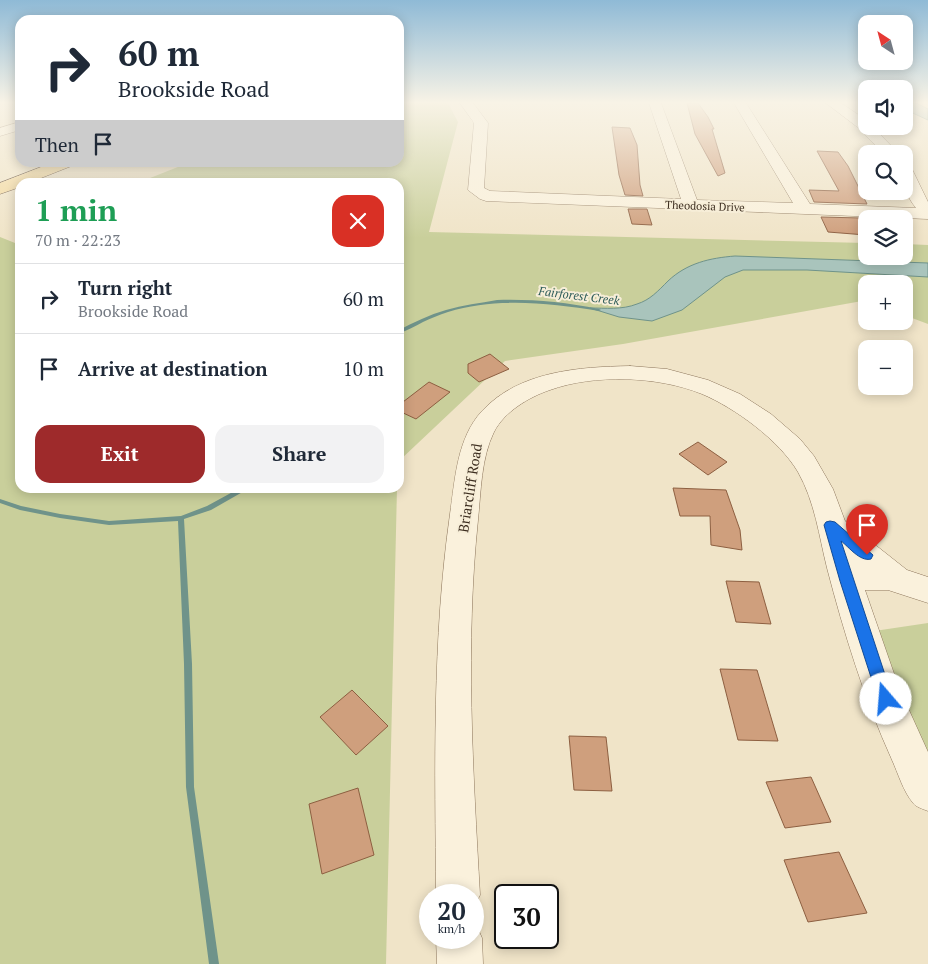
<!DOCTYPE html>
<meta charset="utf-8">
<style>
body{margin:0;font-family:"PT Serif",serif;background:#f2f2f3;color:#1f2937;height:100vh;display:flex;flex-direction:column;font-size:19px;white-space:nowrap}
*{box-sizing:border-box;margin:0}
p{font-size:16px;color:#747a83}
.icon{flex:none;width:28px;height:28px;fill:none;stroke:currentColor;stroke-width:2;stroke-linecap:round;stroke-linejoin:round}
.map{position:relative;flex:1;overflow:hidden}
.sheet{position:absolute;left:15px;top:178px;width:389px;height:315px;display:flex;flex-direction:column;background:#fff;border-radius:15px;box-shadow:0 2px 12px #0003}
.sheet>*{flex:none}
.top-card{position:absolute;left:15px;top:15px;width:389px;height:152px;border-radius:15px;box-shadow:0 2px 12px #0003;background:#fff;color:#1f2937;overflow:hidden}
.needle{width:32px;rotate:324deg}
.controls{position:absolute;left:858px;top:15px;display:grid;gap:10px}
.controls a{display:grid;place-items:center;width:55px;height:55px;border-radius:10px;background:#fff;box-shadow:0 2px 12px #0003;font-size:25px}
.speed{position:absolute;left:419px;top:884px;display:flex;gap:10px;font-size:25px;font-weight:700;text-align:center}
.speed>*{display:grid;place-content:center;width:65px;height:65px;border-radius:50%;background:#fff;box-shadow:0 2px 12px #0003;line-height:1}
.speed small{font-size:12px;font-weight:400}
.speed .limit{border:2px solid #111;border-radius:8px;background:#fff;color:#111}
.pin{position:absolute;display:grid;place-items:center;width:42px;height:42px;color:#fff;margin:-51px -21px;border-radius:50% 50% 50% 0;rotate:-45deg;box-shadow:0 0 5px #0007}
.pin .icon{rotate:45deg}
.me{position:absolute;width:55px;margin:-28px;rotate:342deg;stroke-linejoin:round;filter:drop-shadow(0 0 4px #0008)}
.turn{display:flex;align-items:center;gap:18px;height:105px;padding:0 20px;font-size:22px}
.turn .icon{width:65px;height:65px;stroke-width:2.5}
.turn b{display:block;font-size:35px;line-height:42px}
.then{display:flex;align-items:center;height:48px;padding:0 20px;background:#0003;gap:10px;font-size:19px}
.round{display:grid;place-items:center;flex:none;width:52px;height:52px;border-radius:15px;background:#f2f2f3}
.head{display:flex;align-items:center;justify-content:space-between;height:85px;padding:0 20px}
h1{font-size:30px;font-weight:700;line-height:38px;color:#1e9e55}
.button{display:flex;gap:10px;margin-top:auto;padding:10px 20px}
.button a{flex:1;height:58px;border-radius:15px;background:#9e2a2b;color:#fff;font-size:20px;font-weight:700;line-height:58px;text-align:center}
.button a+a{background:#f2f2f3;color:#1f2937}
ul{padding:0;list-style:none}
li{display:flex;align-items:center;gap:15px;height:70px;padding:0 20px;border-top:1px solid #e0e1e3}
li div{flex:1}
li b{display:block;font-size:19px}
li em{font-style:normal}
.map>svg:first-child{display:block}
</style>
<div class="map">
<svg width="928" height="964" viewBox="0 0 928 964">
<rect width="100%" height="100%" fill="#f0e4c8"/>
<g fill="#c9cf9b">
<polygon points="399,103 448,103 458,122 429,232 866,243 866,256 904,256 904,244 928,245 928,324 904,315 904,284 866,284 866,302 862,301 623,344 505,361 399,461 399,182 140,182 188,163 399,162"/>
<polygon points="0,237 20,245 20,488 397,488 386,964 0,964"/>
<polygon points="928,623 928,773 861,633"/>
</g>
<g fill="#a9c4bc" stroke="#6f938a">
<polygon points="904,103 916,103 928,109 928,120 904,109"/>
<path d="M 735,256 L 928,263 L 928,277 L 807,270 L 743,270 L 725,277 L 682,310 L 652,321 L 619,317 L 590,308 C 605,308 622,310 637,304 C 650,300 658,291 668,281 C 687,263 710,258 735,256 Z"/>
</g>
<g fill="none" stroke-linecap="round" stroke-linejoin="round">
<g fill="#6f938a" fill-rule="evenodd">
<path d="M 497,300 C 532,299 564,302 599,309 L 601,310 L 599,311 C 549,303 497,297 448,312 C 439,315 431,318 423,322 C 415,326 407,331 399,333 L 399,330 C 414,322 429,315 446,310 C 463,305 480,303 497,300 Z"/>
<polygon points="240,488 247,488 246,490 211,510 184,519 192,664 194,787 219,964 209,964 186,787 184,664 178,521 109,525 60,518 20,510 0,503 0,499 21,506 60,514 109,521 181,516 207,506"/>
</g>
</g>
<g fill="#cf9f7d" stroke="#8d5f41">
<polygon points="687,103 698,103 708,117 714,129 712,129 725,173 718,176 695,134"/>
<polygon points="612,127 630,128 637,145 640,185 643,196 625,195 619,175"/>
<polygon points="817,151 838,152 848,166 867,204 814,202 809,190 839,191"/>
<polygon points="628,209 647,209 652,225 632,224"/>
<polygon points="821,217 861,218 866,228 866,235 828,232"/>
<polygon points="490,354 509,369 479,382 468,373 468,364"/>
<polygon points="429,382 450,392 416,419 399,411 399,405"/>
<polygon points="698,442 727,462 708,475 679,454"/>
<polygon points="673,488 726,490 740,530 742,550 711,545 710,516 680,516"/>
<polygon points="726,581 759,582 771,624 736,622"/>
<polygon points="720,669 757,670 778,741 738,740"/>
<polygon points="352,690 388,726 356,755 320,717"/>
<polygon points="569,736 606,737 612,791 574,790"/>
<polygon points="811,777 831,822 785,828 766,782"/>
<polygon points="358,788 374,855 322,874 309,804"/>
<polygon points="839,852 867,913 808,922 784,860"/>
</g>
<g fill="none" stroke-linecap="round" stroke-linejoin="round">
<defs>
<g id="minor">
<path d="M 460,103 L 473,103 L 488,123 L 484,188 L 490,191 L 681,199 L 649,103 L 661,103 L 697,200 L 793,203 L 734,103 L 746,103 L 810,204 L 916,208 C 905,195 903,182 904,164 L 909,166 L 912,169 L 928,202 L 928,219 L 486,201 L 480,199 L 468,190 L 474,123 Z"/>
<polygon points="826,103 841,103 866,120 866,126 872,126 899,154 884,154 856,126"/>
<polygon points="20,122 20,130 0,136 0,128"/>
<path d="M 630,366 L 667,369 L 708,380 L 740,394 L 771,414 L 800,439 L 814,456 L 833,489 L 845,521 L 907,570 L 928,577 L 928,603 L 888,590 L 865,590 L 899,688 L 928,752 L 928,811 C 923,809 916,807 913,803 C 903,791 898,773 892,760 C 864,698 844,633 827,568 C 819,536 815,502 798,472 C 779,440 735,408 702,394 C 658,376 594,374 550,390 C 529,397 504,412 494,432 C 481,458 481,492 478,520 C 465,645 473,770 480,895 L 472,911 L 472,895 L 436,895 C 435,768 432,640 450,514 C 455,479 457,438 482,411 C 519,371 579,367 630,366 Z"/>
<polygon points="472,921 475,922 482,938 483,964 437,964 436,938 472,938"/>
</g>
<polygon id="major" points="54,162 76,162 74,165 31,182 20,182 20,187 0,194 0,183"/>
</defs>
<use href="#minor" stroke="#8d765c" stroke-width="1"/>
<use href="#major" stroke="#5b4430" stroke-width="1"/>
<use href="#minor" fill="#faf1dc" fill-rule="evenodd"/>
<use href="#major" fill="#f3d9a0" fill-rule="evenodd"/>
</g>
<linearGradient id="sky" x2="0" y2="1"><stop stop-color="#8fbad6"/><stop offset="0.43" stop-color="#f8f3e6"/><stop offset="1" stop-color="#f8f3e6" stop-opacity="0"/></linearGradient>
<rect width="928" height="238" fill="url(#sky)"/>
<path fill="#1a73e8" stroke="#114b97" d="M 830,521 L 835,522 L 873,555 L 871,559 C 860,562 849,547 841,541 L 893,699 L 891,704 L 886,706 L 880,704 L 878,699 L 840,581 L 824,525 L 826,522 Z"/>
<g text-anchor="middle" stroke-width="4" stroke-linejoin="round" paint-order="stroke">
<g font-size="11" fill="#3d2e20" stroke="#f7eed8">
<text transform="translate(705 206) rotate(2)" y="4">Theodosia Drive</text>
</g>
<g font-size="12" font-style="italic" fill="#2f5d5a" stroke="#f7eed8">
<text transform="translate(579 296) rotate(7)" y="4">Fairforest Creek</text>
</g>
<g font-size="14" fill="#3d2e20" stroke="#f7eed8">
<text transform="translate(470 488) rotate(-81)" y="5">Briarcliff Road</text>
</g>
</g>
</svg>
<div class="controls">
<a><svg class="needle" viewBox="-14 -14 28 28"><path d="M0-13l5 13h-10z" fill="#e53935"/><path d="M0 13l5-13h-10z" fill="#747a83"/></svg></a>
<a><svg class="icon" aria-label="sound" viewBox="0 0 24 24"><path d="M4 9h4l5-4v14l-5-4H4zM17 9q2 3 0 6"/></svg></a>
<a><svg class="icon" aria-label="search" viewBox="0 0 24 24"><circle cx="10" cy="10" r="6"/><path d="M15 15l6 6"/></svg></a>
<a><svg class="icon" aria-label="layers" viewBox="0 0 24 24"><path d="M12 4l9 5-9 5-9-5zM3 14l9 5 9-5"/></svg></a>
<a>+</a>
<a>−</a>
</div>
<div class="speed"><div>20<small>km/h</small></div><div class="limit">30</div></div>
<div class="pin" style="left:867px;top:555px;background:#d93025"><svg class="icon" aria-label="arrive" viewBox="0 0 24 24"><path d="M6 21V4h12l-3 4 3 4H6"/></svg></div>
<svg class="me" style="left:886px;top:699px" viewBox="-20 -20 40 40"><circle r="19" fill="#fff"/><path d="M0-13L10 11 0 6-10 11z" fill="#1a73e8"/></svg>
<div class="top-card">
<div class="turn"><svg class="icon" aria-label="right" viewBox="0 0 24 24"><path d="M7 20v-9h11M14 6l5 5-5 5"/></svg><div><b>60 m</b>Brookside Road</div></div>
<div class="then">Then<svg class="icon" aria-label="arrive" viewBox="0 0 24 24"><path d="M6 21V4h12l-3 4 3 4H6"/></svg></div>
</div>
<section class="sheet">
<div class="head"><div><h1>1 min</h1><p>70 m · 22:23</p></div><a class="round" style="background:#d93025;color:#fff"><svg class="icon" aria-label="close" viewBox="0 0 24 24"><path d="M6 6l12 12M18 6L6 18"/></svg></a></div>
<ul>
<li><svg class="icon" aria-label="right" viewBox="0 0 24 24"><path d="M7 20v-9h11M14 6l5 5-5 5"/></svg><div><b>Turn right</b><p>Brookside Road</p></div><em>60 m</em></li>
<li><svg class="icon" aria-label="arrive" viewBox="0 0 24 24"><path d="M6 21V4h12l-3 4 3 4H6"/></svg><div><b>Arrive at destination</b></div><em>10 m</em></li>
</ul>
<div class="button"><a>Exit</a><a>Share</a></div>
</section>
</div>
